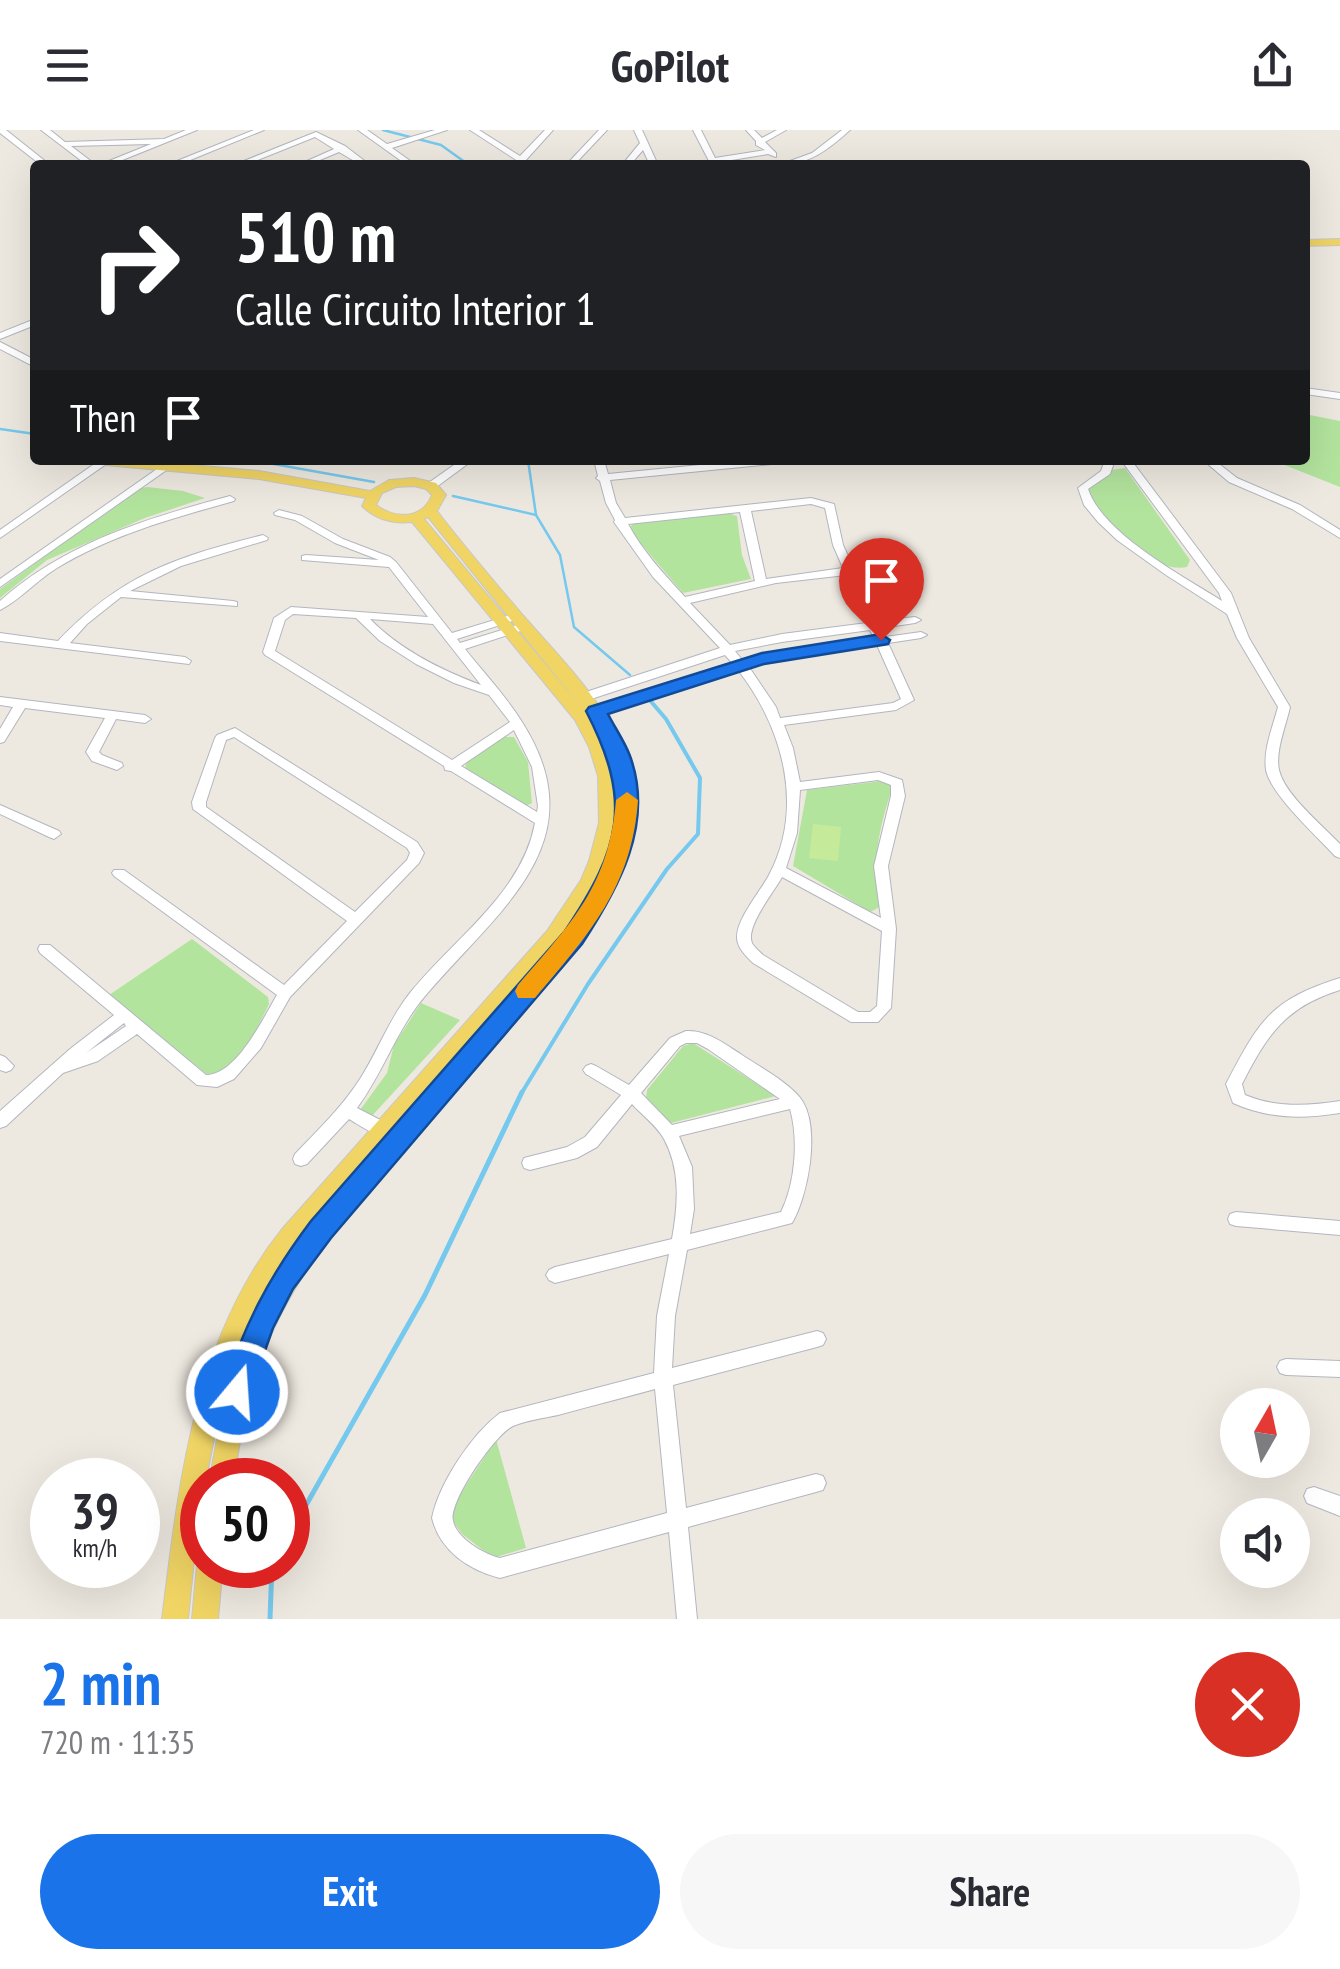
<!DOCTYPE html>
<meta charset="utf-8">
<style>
body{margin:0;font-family:"PT Sans Narrow",sans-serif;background:#f7f7f7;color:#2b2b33;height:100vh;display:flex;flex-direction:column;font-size:38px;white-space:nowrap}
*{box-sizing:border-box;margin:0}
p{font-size:32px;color:#7c7c81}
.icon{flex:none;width:55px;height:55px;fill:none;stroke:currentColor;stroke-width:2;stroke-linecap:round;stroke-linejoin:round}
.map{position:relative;height:1489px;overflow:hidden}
.sheet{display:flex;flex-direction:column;background:#fff;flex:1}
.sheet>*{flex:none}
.hud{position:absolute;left:30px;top:30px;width:1280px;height:305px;border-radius:10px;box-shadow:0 10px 40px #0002;background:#202124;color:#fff;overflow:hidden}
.needle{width:65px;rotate:9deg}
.buttons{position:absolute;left:1220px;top:1258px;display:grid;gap:20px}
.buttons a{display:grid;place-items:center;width:90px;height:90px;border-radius:50%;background:#fff;box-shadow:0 10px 40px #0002;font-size:50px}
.speed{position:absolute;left:30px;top:1328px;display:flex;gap:20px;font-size:50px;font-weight:700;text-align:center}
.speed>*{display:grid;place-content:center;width:130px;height:130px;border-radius:50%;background:#fff;box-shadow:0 10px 40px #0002;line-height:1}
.speed small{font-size:25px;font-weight:400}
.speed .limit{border:15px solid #d22;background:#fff;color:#111}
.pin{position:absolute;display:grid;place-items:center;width:85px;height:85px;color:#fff;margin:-102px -42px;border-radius:50% 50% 50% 0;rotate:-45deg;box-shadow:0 0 10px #0007}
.pin .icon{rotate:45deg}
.me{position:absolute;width:110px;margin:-55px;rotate:18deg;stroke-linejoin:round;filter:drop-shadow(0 0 8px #0008)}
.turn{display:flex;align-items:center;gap:35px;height:210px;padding:0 40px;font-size:45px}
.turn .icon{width:130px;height:130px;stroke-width:2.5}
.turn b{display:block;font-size:70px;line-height:85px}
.then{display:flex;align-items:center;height:95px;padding:0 40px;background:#0003;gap:20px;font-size:38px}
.round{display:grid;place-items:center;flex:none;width:105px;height:105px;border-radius:52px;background:#f7f7f7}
.overview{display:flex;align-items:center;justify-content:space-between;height:170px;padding:0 40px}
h1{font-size:60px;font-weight:700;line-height:75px;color:#1a73e8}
.button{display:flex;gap:20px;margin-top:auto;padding:20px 40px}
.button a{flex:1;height:115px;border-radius:60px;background:#1a73e8;color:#fff;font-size:40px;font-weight:700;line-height:115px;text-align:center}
.button a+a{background:#f7f7f7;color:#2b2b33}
header{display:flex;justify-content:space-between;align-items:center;height:130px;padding:0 40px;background:#fff;font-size:45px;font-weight:700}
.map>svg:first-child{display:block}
</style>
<header><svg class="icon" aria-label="menu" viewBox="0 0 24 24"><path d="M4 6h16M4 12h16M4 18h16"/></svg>GoPilot<svg class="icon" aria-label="share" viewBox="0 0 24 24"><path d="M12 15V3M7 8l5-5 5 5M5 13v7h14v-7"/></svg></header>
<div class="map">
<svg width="1340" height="1489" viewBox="0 0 1340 1489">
<rect width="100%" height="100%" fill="#eee9e0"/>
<g fill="#b3e49e">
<polygon points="1305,284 1340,291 1340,357 1272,330 1305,330"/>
<path d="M 1125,338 L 1190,430 L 1187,437 C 1150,445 1100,388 1085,358 L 1111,340 Z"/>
<polygon points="147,357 183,361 205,368 145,388 47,430 0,468 0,459 137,359"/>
<polygon points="728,383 737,386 742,425 751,449 683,463 628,399 633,394"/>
<polygon points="502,607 514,607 528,632 532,673 526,676 465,640 466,633"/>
<path d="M 882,651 L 893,656 C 877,704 873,728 880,777 L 870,782 L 793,736 L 807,660 Z"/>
<path d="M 192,809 L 268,867 L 269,874 C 256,901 239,936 209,946 L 109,865 Z"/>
<polygon points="421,873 460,890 371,987 360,980 387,943 394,915"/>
<polygon points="693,913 776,966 671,993 646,968 647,960 683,916"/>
<polygon points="496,1309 526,1418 493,1428 462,1404 452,1390 454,1374"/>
</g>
<polygon fill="#c5eb9a" points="813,694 841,697 838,731 809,728"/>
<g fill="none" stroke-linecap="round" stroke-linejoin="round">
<g stroke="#76c9ee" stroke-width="2.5">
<polyline points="383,0 441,15 469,35"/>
<polyline points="0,299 35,304"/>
<polyline points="251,330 374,352"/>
<polyline points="528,330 536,385 560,425 574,497 630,545"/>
<polyline points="453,366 536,385"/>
</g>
<polyline stroke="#76c9ee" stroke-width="4" points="521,964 588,854 667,739 698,704 700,648 666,589 648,568"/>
<g stroke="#76c9ee" stroke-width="5">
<polyline points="288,1407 425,1165 522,962"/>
<polyline points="270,1489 272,1435"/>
</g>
<defs>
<g id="minor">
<polygon points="0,0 6,0 50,35 41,35 0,3"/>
<polygon points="41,0 50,0 65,12 164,9 186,0 197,0 110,35 99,35 151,14 71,16 96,35 87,35"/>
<polygon points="254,0 264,0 178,35 167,35"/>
<polygon points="358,0 367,0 387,14 435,0 447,0 392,18 416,35 407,35"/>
<polygon points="470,0 479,0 520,26 545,0 553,0 526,30 533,35 524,35"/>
<polygon points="599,0 607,0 574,35 566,35"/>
<polygon points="634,0 642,0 658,35 650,35 643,20 630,35 622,35 640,13"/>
<polygon points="693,0 701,0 715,28 765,20 756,15 756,11 746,0 754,0 762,8 777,0 786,0 765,12 776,23 776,27 768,24 713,33 709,31"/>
<path d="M 842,0 L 850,0 C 829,19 809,35 779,35 L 812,23 Z"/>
<polygon points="316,2 345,16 370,35 361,35 339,22 308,35 298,35 334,19 315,7 245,35 234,35"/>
<polygon points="35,189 35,195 0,209 0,203"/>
<polygon points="0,212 35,230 35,237 0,219"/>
<polygon points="1305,258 1340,263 1340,269 1305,264"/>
<polygon points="100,330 112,330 0,408 0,400"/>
<polygon points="461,330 473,330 435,358 427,358 427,354"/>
<path d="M 594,330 L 604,330 L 608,344 L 751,330 L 786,330 L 781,333 L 610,350 L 616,373 L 625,388 L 811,368 L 834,374 L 843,415 L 878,491 L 915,487 L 921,490 L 915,493 L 881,498 L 885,507 L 921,502 L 927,505 L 921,508 L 888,513 L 914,570 L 896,580 L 784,595 L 793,618 L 800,652 L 879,642 L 902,650 L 905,666 L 888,736 L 896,799 L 891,878 L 878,892 L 851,892 L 753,833 C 746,826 737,818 737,807 C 737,788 760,762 769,745 C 805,677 783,598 738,540 L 600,584 L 596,585 L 590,581 L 592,578 L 733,534 L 725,525 L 588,570 L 580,570 L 578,567 L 580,564 L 720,518 L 653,447 L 614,392 L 615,390 L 606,373 L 600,351 L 596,348 L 598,346 ZM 811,374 L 825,378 L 833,415 L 843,438 L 766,449 L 751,381 ZM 740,382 L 755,451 L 685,467 C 664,444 643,422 628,394 ZM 846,445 L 867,493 L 782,504 L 730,515 L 690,473 L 776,453 ZM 870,500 L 874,508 L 761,525 L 743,531 L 735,521 L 782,512 ZM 877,515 L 901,569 L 893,573 L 780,588 L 776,577 L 749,537 L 763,532 ZM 878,650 L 891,655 L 891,666 L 874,736 L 881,788 L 786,738 L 797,703 L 800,660 ZM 782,747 L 882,801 L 877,876 L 870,882 L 858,882 L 763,825 C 761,823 753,816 752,813 C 745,797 774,762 782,747 Z"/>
<path d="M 1105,330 L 1115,330 L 1110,344 L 1088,359 C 1103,404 1183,446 1222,471 L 1219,463 L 1121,330 L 1131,330 L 1231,463 L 1249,508 L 1290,577 C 1286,596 1275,621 1279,640 C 1284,664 1323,696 1340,714 L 1340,728 L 1335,726 C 1317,706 1271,665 1266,640 C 1263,620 1273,596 1278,577 L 1237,508 L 1227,484 L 1166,445 L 1117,410 L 1098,392 L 1084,375 L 1078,358 L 1101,341 Z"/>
<polygon points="1203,330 1214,330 1237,348 1300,375 1340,400 1340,408 1292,379 1229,352"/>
<polygon points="164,334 169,337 168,339 0,457 0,449"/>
<path d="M 230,366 L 235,369 L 234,371 C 173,388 111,405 57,438 C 37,450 20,470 0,480 L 0,471 C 65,413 147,388 230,366 Z"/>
<path d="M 279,380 L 302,386 L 343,409 L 390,427 L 396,432 L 452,503 L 511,485 L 517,488 L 515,490 L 457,509 L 460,513 L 521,494 L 529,494 L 529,498 L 465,519 C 484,543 506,566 522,592 C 599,713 497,781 425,866 C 397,899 383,943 357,978 L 388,994 L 390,999 L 388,1004 C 375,1008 360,995 349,989 L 307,1034 L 301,1036 L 295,1034 L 293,1029 L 295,1024 C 318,1000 342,977 360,949 C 378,921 389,889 410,863 C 452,810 522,764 535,693 L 451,641 L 445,640 L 444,636 L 265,525 L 263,522 L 274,488 L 291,477 L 428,487 L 389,437 L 302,430 L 302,426 L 306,425 L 379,430 L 335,413 L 295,390 L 275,385 L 274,383 ZM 293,484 L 356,488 L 380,511 L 416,534 L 454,553 L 489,565 L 510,592 L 452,630 L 275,521 L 285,490 ZM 370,489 L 433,494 L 481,555 C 441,540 400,520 370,489 ZM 514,600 L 532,637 L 538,676 L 537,682 L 461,636 Z"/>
<path d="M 263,405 L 268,408 L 267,410 L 181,436 L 130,461 L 233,471 L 237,472 L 237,476 L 121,467 L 87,494 L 70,513 L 185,527 L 191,531 L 189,534 L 0,511 L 0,503 L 58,511 C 121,445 175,427 263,405 Z"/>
<polygon points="0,567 145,585 151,589 145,593 116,589 99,622 102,625 122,633 123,636 117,640 92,631 86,622 105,588 25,578 4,612 0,613 0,599 13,577 0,575"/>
<path d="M 235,598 L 417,712 L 424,723 L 419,733 L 290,867 L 261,918 L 234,949 L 217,957 L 197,955 L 137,904 L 98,931 L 63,943 L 6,996 L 0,998 L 0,981 L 70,919 L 114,885 L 40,823 L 38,819 L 40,815 L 50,815 L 206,945 C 237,945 263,888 277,865 L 114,746 L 112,743 L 114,740 L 124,740 L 284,855 L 347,791 L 193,679 L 192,672 L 215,608 L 217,605 ZM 234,607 L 407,718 L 410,723 L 407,730 L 355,782 L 206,677 L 206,672 L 226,610 ZM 124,893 L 126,896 L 86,923 Z"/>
<polygon points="0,675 59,701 61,704 54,709 49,707 0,684"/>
<path d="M 1340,848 L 1340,860 C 1285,877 1267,905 1242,954 L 1245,965 C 1276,978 1308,976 1340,971 L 1340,983 C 1302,989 1269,989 1233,973 L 1226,954 C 1259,891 1270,870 1340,848 Z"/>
<path d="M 686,901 C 707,900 725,914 742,925 C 760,937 793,955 803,972 C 820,1001 808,1066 792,1093 L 687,1120 L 675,1186 L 672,1238 L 817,1201 L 823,1203 L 826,1209 L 823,1215 L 817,1217 L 673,1255 L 686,1378 L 816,1344 L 823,1346 L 826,1353 L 823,1360 L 816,1362 L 688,1397 L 697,1489 L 677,1489 L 669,1402 L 500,1448 C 469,1440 440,1421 432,1388 C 439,1353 472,1304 500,1283 L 654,1243 L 657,1186 L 669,1124 L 555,1153 L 549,1150 L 546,1145 L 549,1140 L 555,1137 L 672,1109 C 678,1075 681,1040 664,1009 C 657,996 642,985 632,974 L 597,1017 L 577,1028 L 530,1040 L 524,1038 L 522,1033 L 524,1028 L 567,1017 L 585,1007 L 621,965 L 586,944 L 583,940 L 586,936 L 591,934 L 596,936 L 629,955 L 670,908 ZM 686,913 L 697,913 L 708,919 L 780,969 L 672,995 L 641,963 L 680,916 ZM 790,979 C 799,1010 795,1054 781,1082 L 690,1104 L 694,1079 L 692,1037 L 679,1006 ZM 655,1259 L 667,1383 L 500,1428 C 484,1424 457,1409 453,1391 C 448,1372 495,1304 513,1296 C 527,1290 544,1288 558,1285 C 590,1276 623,1268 655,1259 Z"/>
<polygon points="0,925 5,927 14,936 11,940 6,942 0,940"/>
<polygon points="1236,1082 1340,1091 1340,1105 1236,1096 1230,1094 1228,1089 1230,1084"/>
<polygon points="1286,1229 1340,1231 1340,1247 1286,1245 1280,1243 1277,1237 1280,1231"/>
<polygon points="1314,1357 1340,1366 1340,1386 1307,1373 1304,1366 1307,1359"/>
</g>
<g id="major">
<polygon points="1340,109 1340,115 1305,116 1305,110"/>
<path d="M 137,330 L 259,341 L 370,361 L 389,350 L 414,348 L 436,353 L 446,365 L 437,381 C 463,415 492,449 520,482 C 567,536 635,600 636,676 C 637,717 615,757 596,792 L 329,1107 C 268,1192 248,1247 234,1350 L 210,1350 C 227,1233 260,1155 338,1066 C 315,1091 292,1116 274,1144 C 235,1207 219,1279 206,1350 L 202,1350 L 188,1489 L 162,1489 C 179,1353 194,1208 283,1098 L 547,801 L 581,750 L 589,731 L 599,693 L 598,646 L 589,617 L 575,590 L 412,392 C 393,394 376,390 362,376 L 366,368 L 259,349 L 105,335 L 99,331 ZM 414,356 L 426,359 L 432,365 C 422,390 395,389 376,375 L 382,363 L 396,357 ZM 428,387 L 581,577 L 424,389 ZM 600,606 C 638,676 612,750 563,807 C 608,746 634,679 600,606 Z"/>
<polygon points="201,1426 202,1435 223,1435 218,1489 192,1489 197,1435"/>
</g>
</defs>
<use href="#minor" stroke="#b3b6c0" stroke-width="2"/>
<use href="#major" stroke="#c8c8c8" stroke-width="2"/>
<use href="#minor" fill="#fff" fill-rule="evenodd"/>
<use href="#major" fill="#f0d464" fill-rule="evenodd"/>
</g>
<path fill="#1a73e8" stroke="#114b97" stroke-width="2.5" d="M 881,504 L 890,510 L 888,514 L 764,534 L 608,584 C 615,598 625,612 630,626 C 655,694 618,759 582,814 L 331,1108 L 293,1159 L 273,1198 L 247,1272 L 237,1276 L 226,1272 L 222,1262 C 245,1194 268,1148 311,1091 L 565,801 C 621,718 633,672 586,581 L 589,577 L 762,523 Z"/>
<path fill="#f59e0b" d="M 627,662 L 638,670 C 632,757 589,804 535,868 L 518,868 L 515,861 L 518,855 C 572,792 609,756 616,670 Z"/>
</svg>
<div class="buttons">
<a><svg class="needle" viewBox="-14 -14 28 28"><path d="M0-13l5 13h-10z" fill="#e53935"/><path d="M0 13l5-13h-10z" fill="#7c7c81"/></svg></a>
<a><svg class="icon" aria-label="sound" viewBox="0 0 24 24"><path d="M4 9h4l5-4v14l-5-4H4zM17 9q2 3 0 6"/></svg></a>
</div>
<div class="speed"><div>39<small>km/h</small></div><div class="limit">50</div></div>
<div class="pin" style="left:881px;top:510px;background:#d93025"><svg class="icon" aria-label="arrive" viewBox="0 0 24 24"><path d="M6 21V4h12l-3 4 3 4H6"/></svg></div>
<svg class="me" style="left:237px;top:1262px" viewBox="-20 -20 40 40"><circle r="17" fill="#1a73e8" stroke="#fff" stroke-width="3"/><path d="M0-11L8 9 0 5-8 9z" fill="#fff"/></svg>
<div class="hud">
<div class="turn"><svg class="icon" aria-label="right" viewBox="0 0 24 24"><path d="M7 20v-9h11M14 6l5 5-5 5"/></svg><div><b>510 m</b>Calle Circuito Interior 1</div></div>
<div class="then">Then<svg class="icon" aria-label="arrive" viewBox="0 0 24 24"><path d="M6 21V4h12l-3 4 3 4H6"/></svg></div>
</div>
</div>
<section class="sheet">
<div class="overview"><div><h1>2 min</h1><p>720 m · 11:35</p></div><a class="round" style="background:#d93025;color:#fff"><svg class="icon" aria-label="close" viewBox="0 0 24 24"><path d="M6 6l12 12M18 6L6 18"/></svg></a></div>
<div class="button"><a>Exit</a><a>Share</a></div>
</section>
